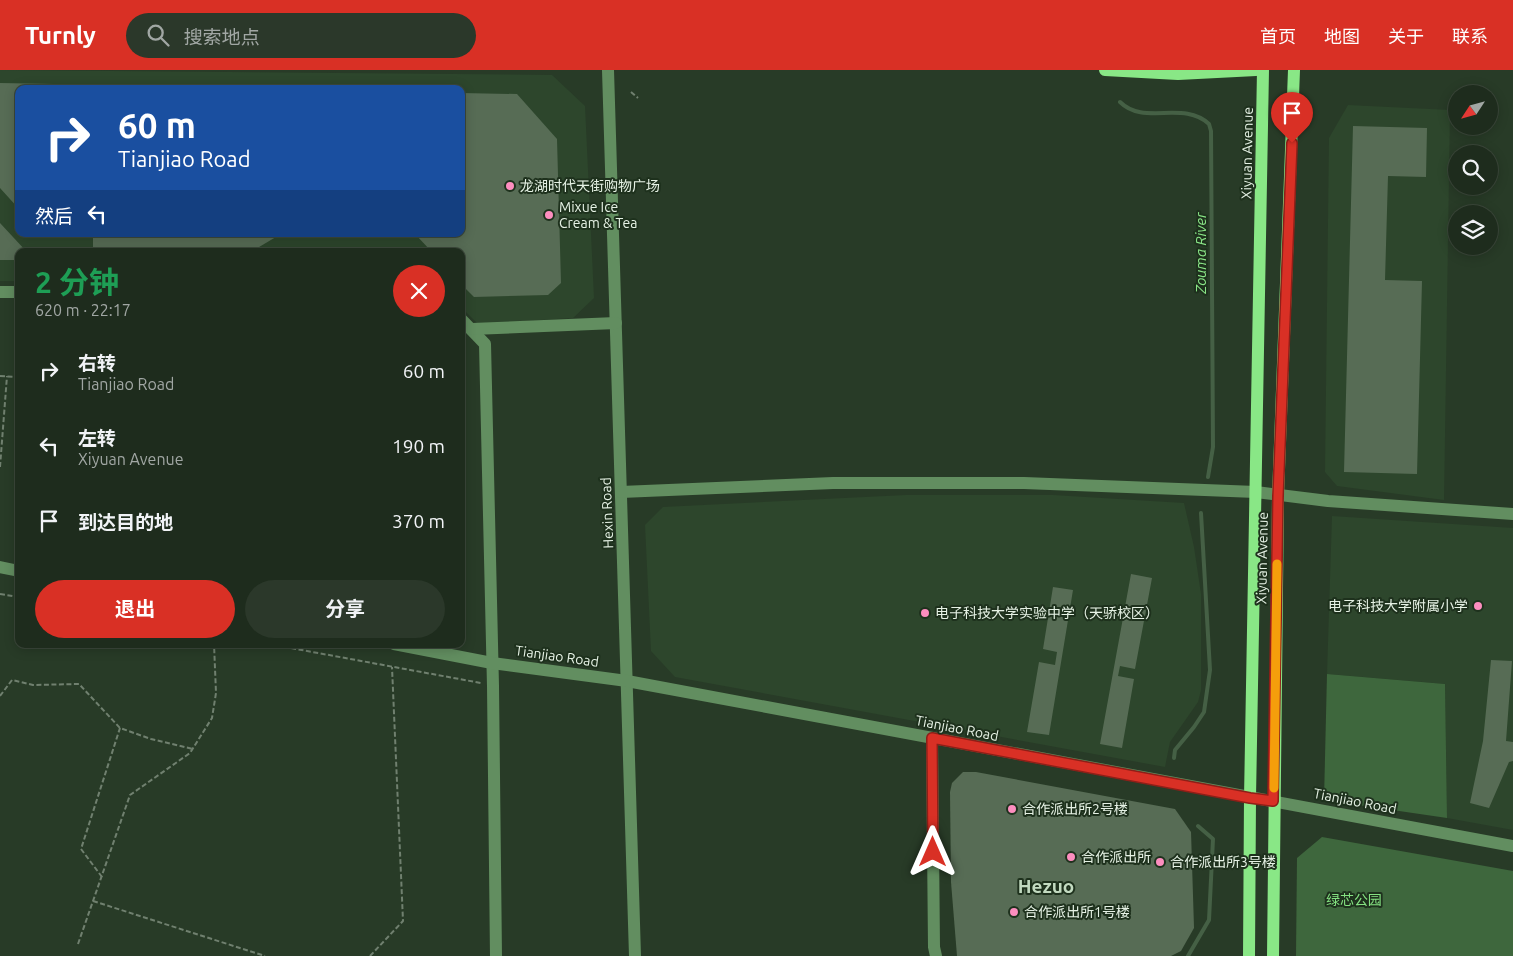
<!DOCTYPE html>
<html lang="zh">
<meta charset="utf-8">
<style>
body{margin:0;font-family:Ubuntu,"Noto Sans SC",sans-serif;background:#2b382a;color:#f1f3f6;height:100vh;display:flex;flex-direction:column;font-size:19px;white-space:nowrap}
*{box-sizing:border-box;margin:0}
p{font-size:16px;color:#a1a7a4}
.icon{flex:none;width:28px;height:28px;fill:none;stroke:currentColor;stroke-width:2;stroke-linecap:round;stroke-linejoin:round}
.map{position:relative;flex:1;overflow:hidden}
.sheet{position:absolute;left:15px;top:178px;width:450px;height:400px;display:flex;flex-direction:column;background:#1e2c1d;border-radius:10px;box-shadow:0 2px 12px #0003,0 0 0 1px #3c483b}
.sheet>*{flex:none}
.banner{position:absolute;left:15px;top:15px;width:450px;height:152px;border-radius:10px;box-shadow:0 2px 12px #0003,0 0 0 1px #3c483b;background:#1a4fa0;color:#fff;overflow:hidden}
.needle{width:32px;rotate:234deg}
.controls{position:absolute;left:1448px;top:15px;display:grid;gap:10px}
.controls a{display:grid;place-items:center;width:50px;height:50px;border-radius:50%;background:#1e2c1d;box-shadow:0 2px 12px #0003,0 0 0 1px #3c483b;font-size:25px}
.pin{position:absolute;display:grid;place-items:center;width:42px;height:42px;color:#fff;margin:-51px -21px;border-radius:50% 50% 50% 0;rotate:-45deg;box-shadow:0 0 5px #0007}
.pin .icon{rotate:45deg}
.me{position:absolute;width:55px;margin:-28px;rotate:0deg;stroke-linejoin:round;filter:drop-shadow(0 0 4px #0008)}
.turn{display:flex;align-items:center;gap:18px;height:105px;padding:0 20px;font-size:22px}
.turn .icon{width:65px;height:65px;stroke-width:2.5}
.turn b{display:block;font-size:35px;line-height:42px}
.then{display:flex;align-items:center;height:48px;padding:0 20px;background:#0003;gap:10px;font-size:19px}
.round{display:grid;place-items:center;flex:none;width:52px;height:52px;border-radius:26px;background:#2b382a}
.head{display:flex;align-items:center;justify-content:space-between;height:85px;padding:0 20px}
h1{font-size:30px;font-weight:700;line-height:38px;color:#1e9e55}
.primary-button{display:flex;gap:10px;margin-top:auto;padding:10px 20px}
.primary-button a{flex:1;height:58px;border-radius:30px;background:#d93025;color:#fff;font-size:20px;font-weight:700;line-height:58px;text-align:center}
.primary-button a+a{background:#2b382a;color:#f1f3f6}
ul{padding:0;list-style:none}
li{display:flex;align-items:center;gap:15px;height:75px;padding:0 20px}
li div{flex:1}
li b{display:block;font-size:19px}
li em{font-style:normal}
header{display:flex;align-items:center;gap:30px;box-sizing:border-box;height:70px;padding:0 25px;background:#d93025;color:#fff}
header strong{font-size:24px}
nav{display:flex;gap:28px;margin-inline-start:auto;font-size:18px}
.search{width:350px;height:45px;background:#2b382a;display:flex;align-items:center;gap:12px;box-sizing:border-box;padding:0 18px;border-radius:28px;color:#a1a7a4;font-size:19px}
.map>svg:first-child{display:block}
</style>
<header>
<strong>Turnly</strong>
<div class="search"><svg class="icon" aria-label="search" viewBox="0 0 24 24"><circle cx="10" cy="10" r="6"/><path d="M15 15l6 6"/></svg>搜索地点</div>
<nav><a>首页</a><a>地图</a><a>关于</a><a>联系</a></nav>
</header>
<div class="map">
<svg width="1513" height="886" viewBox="0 0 1513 886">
<rect width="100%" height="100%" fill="#283b27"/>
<g fill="#2d462c" fill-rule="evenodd">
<path d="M 0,0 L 552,5 L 585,36 L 594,228 L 573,248 L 478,254 L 461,237 L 461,181 L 19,181 L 19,211 L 0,211 ZM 19,19 L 461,19 L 461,164 L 19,164 Z"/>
<polygon points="1348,35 1450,40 1444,430 1337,416 1325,402 1329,68"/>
<polygon points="906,425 1053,425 1184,433 1194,477 1201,524 1201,620 1198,632 1170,672 1165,697 675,607 651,581 645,455 663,437"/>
<polygon points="1332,446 1513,458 1513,760 1447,748 1445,614 1327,604"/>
</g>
<g fill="#3e673d">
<polygon points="1327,604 1445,614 1447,748 1324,730"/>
<polygon points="1322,767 1513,801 1513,886 1296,886 1297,788"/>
</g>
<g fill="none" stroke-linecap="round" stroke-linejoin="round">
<g stroke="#456045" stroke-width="4">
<path d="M 1120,32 C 1144,56 1183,30 1209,54 L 1211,61 L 1213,377 L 1208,407"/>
<polyline points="1174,688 1175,680 1194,657 1204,642 1210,600 1201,443"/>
<polyline points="1188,886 1209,850 1213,769 1198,756"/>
</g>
</g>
<g fill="#576c55">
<polygon points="0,13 108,15 117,19 19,19 19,139 0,118"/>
<polygon points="461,23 517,24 557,69 561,213 548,225 474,227 461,214 461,181 431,181 415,164 461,164"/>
<polygon points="1353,56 1427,58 1426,107 1388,106 1385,210 1422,211 1417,404 1344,402"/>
<polygon points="0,153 26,181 19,181 19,190 0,190"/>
<polygon points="70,164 281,164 254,180 208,179 208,181 93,181 93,166"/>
<polygon points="1131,504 1152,508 1135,599 1120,596 1118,606 1134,609 1122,678 1100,674"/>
<polygon points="1053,517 1073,520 1049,665 1027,662 1039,592 1055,595 1057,582 1043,579"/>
<polygon points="1491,590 1512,591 1506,671 1513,672 1513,691 1509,692 1489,738 1470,733 1483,671"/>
<polygon points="963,702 976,702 1175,739 1191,762 1194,858 1181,881 1171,886 957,886 951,812 950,722 952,713"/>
</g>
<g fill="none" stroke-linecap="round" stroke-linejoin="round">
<g stroke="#70806f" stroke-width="2" stroke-dasharray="5 2.5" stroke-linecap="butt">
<polyline points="631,22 638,28"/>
<polyline points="0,306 19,307"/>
<polyline points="0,397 7,306"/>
<polyline points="0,524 19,527"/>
<polyline points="269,574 481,613"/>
<polyline points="0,626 12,610 33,615 79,614 120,658 151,669 193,679"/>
<polyline points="102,807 81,779 120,658"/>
<polyline points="93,831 265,886"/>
<polyline points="78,874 130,725 190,683 212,648 216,623 214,574"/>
<polyline points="370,886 403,851 392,597"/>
</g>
<g stroke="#628e60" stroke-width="12">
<polyline points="608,0 635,886"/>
<polyline points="0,222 19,222"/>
<polyline points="461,249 485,274 493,616 496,886"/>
<polyline points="472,259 616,253"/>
<polyline points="621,422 833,413 1024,413 1256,422 1328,431 1513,444"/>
<polyline points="0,497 19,501"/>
<polyline points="394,574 492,593 627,611 1513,776"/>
<polyline points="932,668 934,877 936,886"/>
</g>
<g stroke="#89e786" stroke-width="12">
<polyline points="1105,0 1178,4 1256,0"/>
<polyline points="1249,886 1250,728 1263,0"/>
<polyline points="1273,886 1278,426 1294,0"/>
</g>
</g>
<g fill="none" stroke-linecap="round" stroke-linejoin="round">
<defs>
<polyline id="route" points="933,782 932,668 1250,728 1273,731 1278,426 1292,73"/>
</defs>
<use href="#route" stroke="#8d1f18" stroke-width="12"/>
<use href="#route" stroke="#d93025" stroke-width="9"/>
<polyline stroke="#f59e0b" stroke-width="9" points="1274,718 1277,494"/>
</g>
<g fill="#fd8ebf" stroke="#1e311d" stroke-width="2">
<circle cx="510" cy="116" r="5"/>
<circle cx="549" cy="145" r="5"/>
<circle cx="1478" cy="536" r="5"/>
<circle cx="925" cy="543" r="5"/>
<circle cx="1012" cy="739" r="5"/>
<circle cx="1071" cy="787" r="5"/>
<circle cx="1160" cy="792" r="5"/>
<circle cx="1014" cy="842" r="5"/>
</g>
<g text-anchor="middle" stroke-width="4" stroke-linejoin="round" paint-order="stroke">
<g font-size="14" fill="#e6f2e5" stroke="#1e311d">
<text transform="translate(1247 83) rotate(-89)" y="5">Xiyuan Avenue</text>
<text transform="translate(607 443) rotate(-92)" y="5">Hexin Road</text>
<text transform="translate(1262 488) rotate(-89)" y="5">Xiyuan Avenue</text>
<text transform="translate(557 586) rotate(8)" y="5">Tianjiao Road</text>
<text transform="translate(957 658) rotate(11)" y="5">Tianjiao Road</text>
<text transform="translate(1355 731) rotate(11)" y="5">Tianjiao Road</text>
</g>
<g font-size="14" fill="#e6f2e5" stroke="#1e311d" text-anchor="start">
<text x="520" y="121">龙湖时代天街购物广场</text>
<text x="559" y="142">Mixue Ice<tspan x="559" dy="16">Cream &amp; Tea</tspan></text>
<text x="1468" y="541" text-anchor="end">电子科技大学附属小学</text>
<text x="935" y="548">电子科技大学实验中学（天骄校区）</text>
<text x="1022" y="744">合作派出所2号楼</text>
<text x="1081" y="792">合作派出所</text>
<text x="1170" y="797">合作派出所3号楼</text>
<text x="1024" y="847">合作派出所1号楼</text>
</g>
<g font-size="14" fill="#84e181" stroke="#1e311d">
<text x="1354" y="835">绿芯公园</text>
</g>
<g font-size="15" font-style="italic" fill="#8ae687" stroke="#1e311d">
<text transform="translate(1201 183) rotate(-90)" y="5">Zouma River</text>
</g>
<g font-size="19" font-weight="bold" fill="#c2dac0" stroke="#1e311d">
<text x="1046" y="823">Hezuo</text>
</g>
</g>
</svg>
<div class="controls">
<a><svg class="needle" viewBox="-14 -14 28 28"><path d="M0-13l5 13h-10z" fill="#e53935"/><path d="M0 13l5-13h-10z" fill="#a1a7a4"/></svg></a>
<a><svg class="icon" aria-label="search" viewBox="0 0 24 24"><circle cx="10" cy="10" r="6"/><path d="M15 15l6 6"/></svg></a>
<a><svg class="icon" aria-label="layers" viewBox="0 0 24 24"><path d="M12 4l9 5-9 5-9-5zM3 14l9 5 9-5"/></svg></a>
</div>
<div class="pin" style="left:1292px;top:73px;background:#d93025"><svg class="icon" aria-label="arrive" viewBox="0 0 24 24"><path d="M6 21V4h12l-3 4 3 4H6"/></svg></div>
<svg class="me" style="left:933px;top:782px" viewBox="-20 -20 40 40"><path d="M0-17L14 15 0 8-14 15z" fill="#d93025" stroke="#fff" stroke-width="4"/></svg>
<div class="banner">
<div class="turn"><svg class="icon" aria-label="right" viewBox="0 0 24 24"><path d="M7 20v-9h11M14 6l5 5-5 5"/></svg><div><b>60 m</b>Tianjiao Road</div></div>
<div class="then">然后<svg class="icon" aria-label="left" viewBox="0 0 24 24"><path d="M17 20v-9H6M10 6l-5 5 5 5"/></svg></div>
</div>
<section class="sheet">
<div class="head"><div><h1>2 分钟</h1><p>620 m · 22:17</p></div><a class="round" style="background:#d93025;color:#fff"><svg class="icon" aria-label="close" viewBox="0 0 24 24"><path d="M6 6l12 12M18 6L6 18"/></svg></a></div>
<ul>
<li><svg class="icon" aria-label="right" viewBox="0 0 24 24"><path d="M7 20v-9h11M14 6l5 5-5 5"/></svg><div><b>右转</b><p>Tianjiao Road</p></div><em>60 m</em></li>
<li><svg class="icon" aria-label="left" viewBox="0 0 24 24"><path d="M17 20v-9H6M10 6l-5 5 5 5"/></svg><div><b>左转</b><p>Xiyuan Avenue</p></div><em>190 m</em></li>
<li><svg class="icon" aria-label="arrive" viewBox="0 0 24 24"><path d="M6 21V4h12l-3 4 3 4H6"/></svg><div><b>到达目的地</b></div><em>370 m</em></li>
</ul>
<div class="primary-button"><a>退出</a><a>分享</a></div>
</section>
</div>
